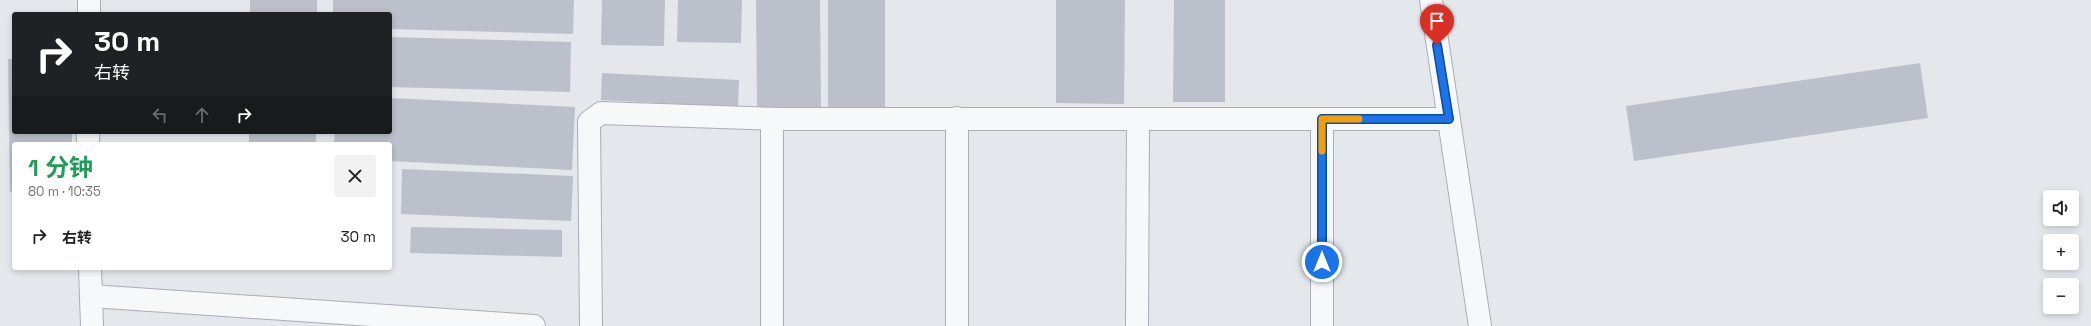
<!DOCTYPE html>
<html lang="zh">
<meta charset="utf-8">
<style>
body{margin:0;font-family:"Space Grotesk","Noto Sans SC",sans-serif;background:#f2f2f2;color:#222;height:100vh;display:flex;flex-direction:column;font-size:15px;white-space:nowrap}
*{box-sizing:border-box;margin:0}
p{font-size:13px;color:#767676}
.icon{flex:none;width:22px;height:22px;fill:none;stroke:currentColor;stroke-width:2;stroke-linecap:round;stroke-linejoin:round}
.map{position:relative;flex:1;overflow:hidden}
.panel{position:absolute;left:12px;top:142px;width:380px;height:128px;display:flex;flex-direction:column;background:#fff;border-radius:4px;box-shadow:0 2px 6px #0003}
.panel>*{flex:none}
.guide{position:absolute;left:12px;top:12px;width:380px;height:122px;border-radius:4px;box-shadow:0 2px 6px #0003;background:#202124;color:#fff;overflow:hidden}
.controls{position:absolute;left:2043px;top:190px;display:grid;gap:8px}
.controls a{display:grid;place-items:center;width:36px;height:36px;border-radius:4px;background:#fff;box-shadow:0 2px 6px #0003;font-size:20px}
.pin{position:absolute;display:grid;place-items:center;width:34px;height:34px;color:#fff;margin:-41px -17px;border-radius:50% 50% 50% 0;rotate:-45deg;box-shadow:0 0 4px #0007}
.pin .icon{rotate:45deg}
.me{position:absolute;width:44px;margin:-22px;rotate:0deg;stroke-linejoin:round;filter:drop-shadow(0 0 3px #0008)}
.turn{display:flex;align-items:center;gap:14px;height:84px;padding:0 16px;font-size:18px}
.turn .icon{width:52px;height:52px;stroke-width:2.5}
.turn b{display:block;font-size:28px;line-height:34px}
.lanes{display:flex;align-items:center;height:38px;padding:0 16px;background:#0003;justify-content:center;gap:20px;direction:ltr}
.lanes .off{opacity:.35}
.round{display:grid;place-items:center;flex:none;width:42px;height:42px;border-radius:4px;background:#f2f2f2}
.headline{display:flex;align-items:center;justify-content:space-between;height:68px;padding:0 16px}
h1{font-size:24px;font-weight:700;line-height:30px;color:#1e9e55}
ul{padding:0;list-style:none}
li{display:flex;align-items:center;gap:12px;height:52px;padding:0 16px}
li div{flex:1}
li b{display:block;font-size:15px}
li em{font-style:normal}
.map>svg:first-child{display:block}
</style>
<div class="map">
<svg width="2091" height="326" viewBox="0 0 2091 326">
<rect width="100%" height="100%" fill="#e4e7ec"/>
<g fill="#bbc0ca">
<rect x="250" y="0" width="67" height="14"/>
<polygon points="333,0 574,0 573,34 390,29 390,14 333,14"/>
<polygon points="602,0 665,0 664,46 601,45"/>
<polygon points="678,0 742,0 741,43 677,42"/>
<polygon points="756,0 820,0 821,107 757,107"/>
<rect x="828" y="0" width="57" height="108"/>
<polygon points="1056,0 1125,0 1124,104 1056,103"/>
<polygon points="1174,0 1225,0 1225,102 1173,102"/>
<polygon points="390,37 571,42 570,92 390,87"/>
<polygon points="8,59 14,59 14,132 72,132 72,144 14,144 14,192 10,192"/>
<polygon points="1920,63 1928,118 1634,161 1626,106"/>
<polygon points="602,73 739,80 738,107 601,100"/>
<polygon points="390,98 575,107 572,170 390,161 390,144 334,144 335,132 390,132"/>
<rect x="249" y="132" width="67" height="12"/>
<polygon points="402,169 573,176 571,221 401,214"/>
<polygon points="411,227 562,230 562,257 410,253"/>
</g>
<g fill="none" stroke-linecap="round" stroke-linejoin="round">
<defs>
<g id="minor">
<polyline points="89,14 89,0"/>
<polyline points="1322,119 1322,326"/>
<polyline points="88,144 88,132"/>
<polyline points="90,268 92,326"/>
<polyline points="91,296 534,326"/>
<polyline points="591,326 589,122 601,113 779,119 1449,119"/>
<polyline points="772,326 772,119"/>
<polyline points="957,326 957,118"/>
<polyline points="1137,326 1138,119"/>
</g>
<polyline id="tertiary" points="1431,0 1480,326"/>
</defs>
<use href="#minor" stroke="#a9aeb7" stroke-width="24"/>
<use href="#tertiary" stroke="#a9aeb7" stroke-width="24"/>
<use href="#minor" stroke="#f7f8fa" stroke-width="22"/>
<use href="#tertiary" stroke="#f7f8fa" stroke-width="22"/>
</g>
<g fill="none" stroke-linecap="round" stroke-linejoin="round">
<defs>
<polyline id="route" points="1322,262 1322,119 1449,119 1437,45"/>
</defs>
<use href="#route" stroke="#114b97" stroke-width="10"/>
<use href="#route" stroke="#1a73e8" stroke-width="7"/>
<polyline stroke="#f59e0b" stroke-width="7" points="1322,151 1322,119 1359,119"/>
</g>
</svg>
<div class="controls">
<a><svg class="icon" aria-label="sound" viewBox="0 0 24 24"><path d="M4 9h4l5-4v14l-5-4H4zM17 9q2 3 0 6"/></svg></a>
<a>+</a>
<a>−</a>
</div>
<div class="pin" style="left:1437px;top:45px;background:#d93025"><svg class="icon" aria-label="arrive" viewBox="0 0 24 24"><path d="M6 21V4h12l-3 4 3 4H6"/></svg></div>
<svg class="me" style="left:1322px;top:262px" viewBox="-20 -20 40 40"><circle r="17" fill="#1a73e8" stroke="#fff" stroke-width="3"/><path d="M0-11L8 9 0 5-8 9z" fill="#fff"/></svg>
<div class="guide">
<div class="turn"><svg class="icon" aria-label="right" viewBox="0 0 24 24"><path d="M7 20v-9h11M14 6l5 5-5 5"/></svg><div><b>30 m</b>右转</div></div>
<div class="lanes"><svg class="icon off" aria-label="left" viewBox="0 0 24 24"><path d="M17 20v-9H6M10 6l-5 5 5 5"/></svg><svg class="icon off" aria-label="ahead" viewBox="0 0 24 24"><path d="M12 20V5M6 11l6-6 6 6"/></svg><svg class="icon" aria-label="right" viewBox="0 0 24 24"><path d="M7 20v-9h11M14 6l5 5-5 5"/></svg></div>
</div>
<section class="panel">
<div class="headline"><div><h1>1 分钟</h1><p>80 m · 10:35</p></div><a class="round"><svg class="icon" aria-label="close" viewBox="0 0 24 24"><path d="M6 6l12 12M18 6L6 18"/></svg></a></div>
<ul>
<li><svg class="icon" aria-label="right" viewBox="0 0 24 24"><path d="M7 20v-9h11M14 6l5 5-5 5"/></svg><div><b>右转</b></div><em>30 m</em></li>
</ul>
</section>
</div>
